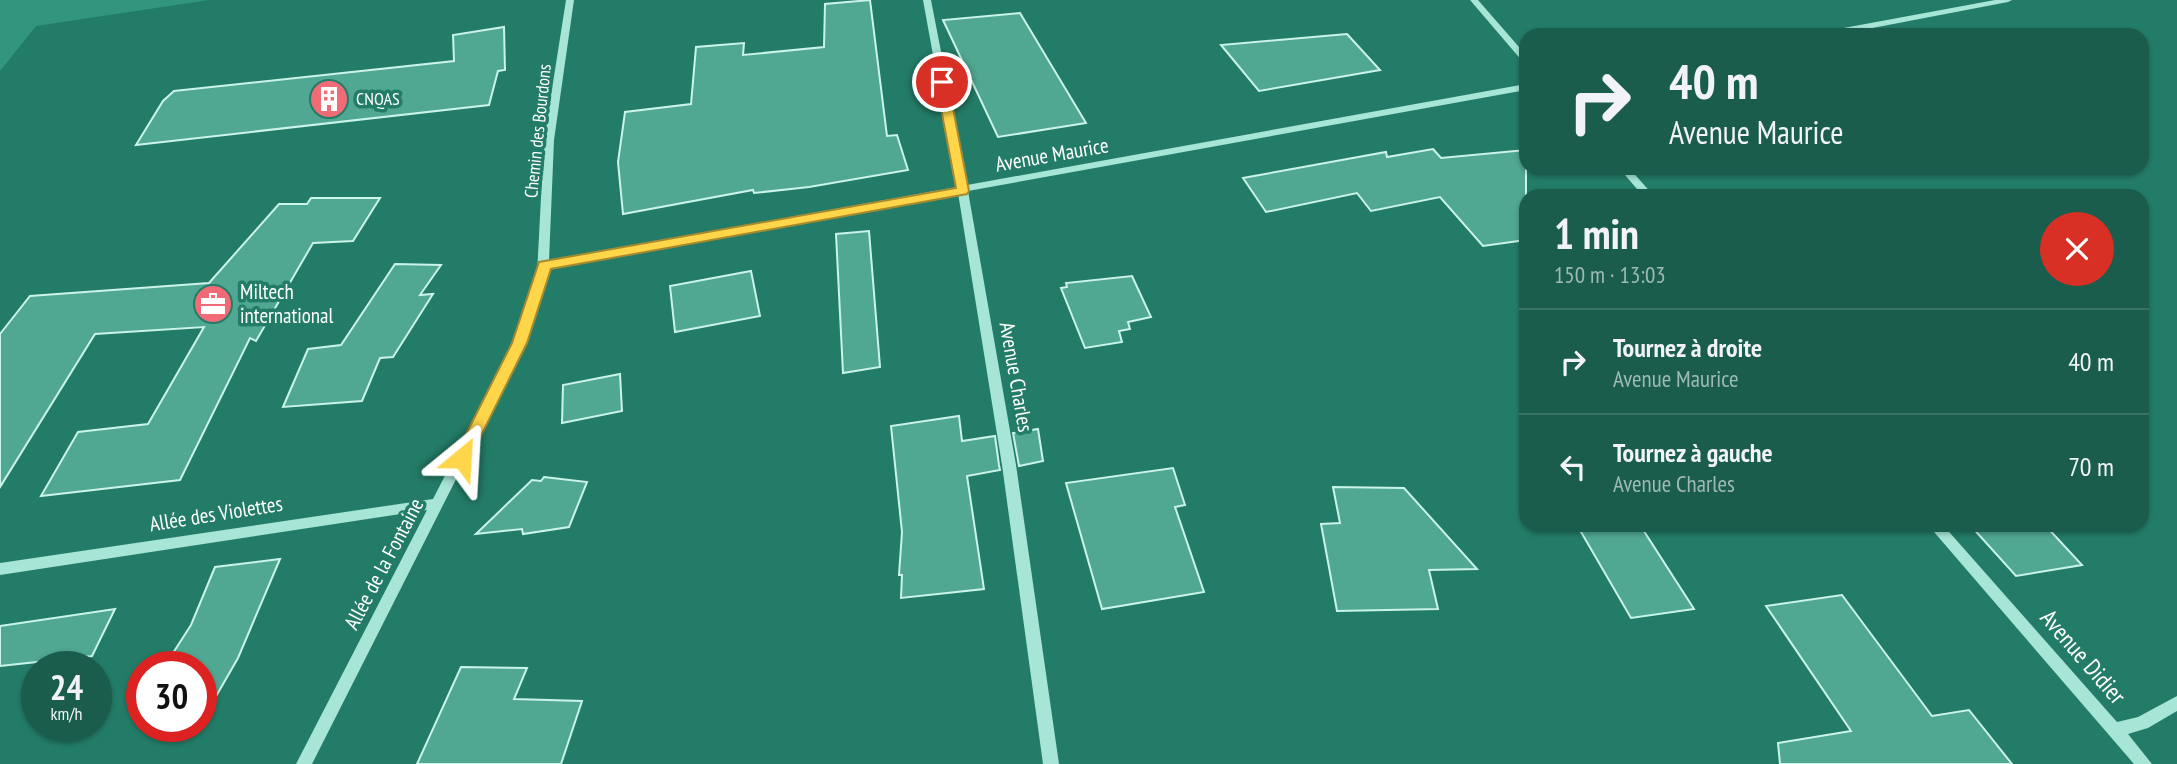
<!DOCTYPE html>
<html lang="fr">
<meta charset="utf-8">
<style>
body{margin:0;font-family:"PT Sans Narrow",sans-serif;background:#276657;color:#f1f3f6;height:100vh;display:flex;flex-direction:column;font-size:26px;white-space:nowrap}
*{box-sizing:border-box;margin:0}
p{font-size:23px;color:#9fbab6}
.icon{flex:none;width:38px;height:38px;fill:none;stroke:currentColor;stroke-width:2;stroke-linecap:round;stroke-linejoin:round}
.map{position:relative;flex:1;overflow:hidden}
.details{position:absolute;left:1519px;top:189px;width:630px;height:343px;display:flex;flex-direction:column;background:#1a5d4d;border-radius:21px;box-shadow:0 2px 5px #0004}
.details>*{flex:none}
.hud{position:absolute;left:1519px;top:28px;width:630px;height:147px;border-radius:21px;box-shadow:0 2px 5px #0004;background:#1a5d4d;color:#f1f3f6;overflow:hidden}
.speed{position:absolute;left:21px;top:651px;display:flex;gap:14px;font-size:35px;font-weight:700;text-align:center}
.speed>*{display:grid;place-content:center;width:91px;height:91px;border-radius:50%;background:#1a5d4d;box-shadow:0 2px 5px #0004;line-height:1}
.speed small{font-size:18px;font-weight:400}
.speed .limit{border:10px solid #d22;background:#fff;color:#111}
.pin{position:absolute;display:grid;place-items:center;width:60px;height:60px;color:#fff;margin:-30px;border:4px solid #fff;border-radius:50%;box-shadow:0 2px 7px #0007}
.me{position:absolute;width:77px;margin:-38px;rotate:27deg;stroke-linejoin:round;filter:drop-shadow(0 0 5px #0008)}
.turn{display:flex;align-items:center;gap:24px;height:147px;padding:0 35px;font-size:32px}
.turn .icon{width:91px;height:91px;stroke-width:2.5}
.turn b{display:block;font-size:49px;line-height:60px}
.round{display:grid;place-items:center;flex:none;width:74px;height:74px;border-radius:37px;background:#276657}
.overview{display:flex;align-items:center;justify-content:space-between;height:119px;padding:0 35px}
h1{font-size:42px;font-weight:800;line-height:52px}
ul{padding:0;list-style:none}
li{display:flex;align-items:center;gap:21px;height:105px;padding:0 35px;border-top:2px solid #387265}
li div{flex:1}
li b{display:block;font-size:26px}
li em{font-style:normal}
.map>svg:first-child{display:block}
</style>
<div class="map">
<svg width="2177" height="764" viewBox="0 0 2177 764">
<rect width="100%" height="100%" fill="#237c67"/>
<polygon fill="#31967d" points="0,0 209,0 36,26 0,71"/>
<g fill="#50a792" stroke="#caf4ea" stroke-width="2">
<polygon points="870,0 887,136 897,135 908,170 809,187 754,193 753,190 623,214 618,162 625,112 691,104 696,47 744,43 743,55 824,47 825,4"/>
<polygon points="1020,13 1086,123 998,137 943,20"/>
<polygon points="504,27 505,70 498,71 489,105 136,145 163,101 174,91 454,61 453,35"/>
<polygon points="1347,34 1380,70 1259,91 1221,45"/>
<polygon points="1433,149 1441,158 1526,150 1526,240 1483,246 1440,197 1371,211 1357,193 1266,212 1243,178 1386,152 1387,157"/>
<polygon points="311,198 380,198 353,241 313,243 256,341 250,338 180,480 41,496 78,432 148,424 204,327 95,334 0,487 0,334 30,296 209,283 279,204 307,204"/>
<polygon points="869,231 880,367 843,373 836,234"/>
<polygon points="395,264 441,265 420,295 433,294 393,357 380,358 362,401 283,407 308,349 341,345"/>
<polygon points="751,271 760,316 675,332 670,286"/>
<polygon points="1132,276 1151,317 1128,322 1130,329 1119,331 1122,342 1085,348 1061,288 1067,287 1066,283"/>
<polygon points="620,374 622,411 562,423 563,385"/>
<polygon points="959,416 962,441 995,436 999,465 1000,470 967,476 984,589 901,598 902,575 899,575 902,532 891,426"/>
<polygon points="1038,429 1043,461 1019,466 1013,433"/>
<polygon points="1173,468 1185,505 1175,507 1204,592 1102,609 1066,483"/>
<polygon points="544,477 587,482 569,527 523,534 522,529 476,534 532,480 541,481"/>
<polygon points="1333,487 1404,488 1477,569 1429,570 1438,609 1337,611 1321,524 1340,523"/>
<polygon points="1577,525 1640,525 1694,609 1631,618"/>
<polygon points="1970,525 2045,525 2082,565 2016,576"/>
<polygon points="280,559 238,658 207,712 201,712 201,667 164,667 191,625 215,567"/>
<polygon points="1842,595 1932,716 1969,710 2012,764 1780,764 1778,743 1851,731 1766,606"/>
<polygon points="115,609 92,656 0,666 0,626"/>
<polygon points="461,667 527,668 514,699 582,701 561,764 417,764"/>
</g>
<g fill="none" stroke-linecap="round" stroke-linejoin="round">
<g fill="#a7e5d6" fill-rule="evenodd">
<polygon points="566,0 574,0 554,140 549,261 957,187 923,0 931,0 967,185 1526,84 1526,90 968,191 1016,465 1059,764 1043,764 1002,465 958,193 549,268 549,274 525,343 312,764 296,764 427,510 0,575 0,563 433,499 513,343 537,274 544,140"/>
<polygon points="1470,0 1478,0 1526,55 1526,63 1523,62"/>
<polygon points="1995,0 2012,0 2008,2 1836,35 1818,35 1822,32"/>
<polygon points="1619,168 1629,168 1654,196 1643,196"/>
<polygon points="1928,525 1943,525 2117,722 2138,717 2177,696 2177,711 2148,728 2128,734 2152,764 2134,764"/>
</g>
</g>
<polygon fill="#ffd54a" stroke="#a68a30" stroke-width="2" points="942,78 948,82 969,191 967,194 551,269 527,343 468,462 456,462 454,458 512,343 539,262 956,188 936,82"/>
<defs>
<symbol id="building-disc" viewBox="-11 -11 22 22"><circle r="9.5" fill="#f06b76" stroke="#237c67"/><path d="M-4-6H4V6H1V3H-1V6H-4ZM-2.5-4.3h1.7v1.8h-1.7ZM.8-4.3h1.7v1.8H.8ZM-2.5-1h1.7V.8h-1.7ZM.8-1h1.7V.8H.8Z" fill="#fff"/></symbol>
<symbol id="office-disc" viewBox="-11 -11 22 22"><circle r="9.5" fill="#f06b76" stroke="#237c67"/><path d="M-6-3h4V-5.5h4V-3h4V5H-6ZM-1-4.5V-3h2v-1.5ZM-6 0V1H6V0Z" fill="#fff"/></symbol>
</defs>
<g fill-rule="evenodd">
<use href="#building-disc" x="307" y="77" width="44" height="44"/>
<use href="#office-disc" x="191" y="282" width="44" height="44"/>
</g>
<g text-anchor="middle" stroke-width="7" stroke-linejoin="round" paint-order="stroke">
<g font-size="18" fill="#fff" stroke="#237c67" text-anchor="start">
<text x="356" y="105">CNQAS</text>
</g>
<g font-size="18" fill="#fff" stroke="#237c67">
<text transform="translate(538 131) rotate(-84)" y="6">Chemin des Bourdons</text>
</g>
<g font-size="21" fill="#fff" stroke="#237c67">
<text transform="translate(1052 155) rotate(-10)" y="7">Avenue Maurice</text>
<text transform="translate(1016 377) rotate(80)" y="7">Avenue Charles</text>
<text transform="translate(216 514) rotate(-9)" y="7">Allée des Violettes</text>
<text transform="translate(384 564) rotate(-62)" y="7">Allée de la Fontaine</text>
</g>
<g font-size="21" fill="#fff" stroke="#237c67" text-anchor="start">
<text x="240" y="299">Miltech<tspan x="240" dy="24">international</tspan></text>
</g>
<g font-size="24" fill="#fff" stroke="#237c67">
<text transform="translate(2083 657) rotate(49)" y="8">Avenue Didier</text>
</g>
</g>
</svg>
<div class="speed"><div>24<small>km/h</small></div><div class="limit">30</div></div>
<div class="pin" style="left:942px;top:82px;background:#d93025"><svg class="icon" aria-label="arrive" viewBox="0 0 24 24"><path d="M6 21V4h12l-3 4 3 4H6"/></svg></div>
<svg class="me" style="left:462px;top:458px" viewBox="-20 -20 40 40"><path d="M0-17L14 15 0 8-14 15z" fill="#ffd54a" stroke="#fff" stroke-width="4"/></svg>
<div class="hud">
<div class="turn"><svg class="icon" aria-label="right" viewBox="0 0 24 24"><path d="M7 20v-9h11M14 6l5 5-5 5"/></svg><div><b>40 m</b>Avenue Maurice</div></div>
</div>
<section class="details">
<div class="overview"><div><h1>1 min</h1><p>150 m · 13:03</p></div><a class="round" style="background:#d93025;color:#fff"><svg class="icon" aria-label="close" viewBox="0 0 24 24"><path d="M6 6l12 12M18 6L6 18"/></svg></a></div>
<ul>
<li><svg class="icon" aria-label="right" viewBox="0 0 24 24"><path d="M7 20v-9h11M14 6l5 5-5 5"/></svg><div><b>Tournez à droite</b><p>Avenue Maurice</p></div><em>40 m</em></li>
<li><svg class="icon" aria-label="left" viewBox="0 0 24 24"><path d="M17 20v-9H6M10 6l-5 5 5 5"/></svg><div><b>Tournez à gauche</b><p>Avenue Charles</p></div><em>70 m</em></li>
</ul>
</section>
</div>
